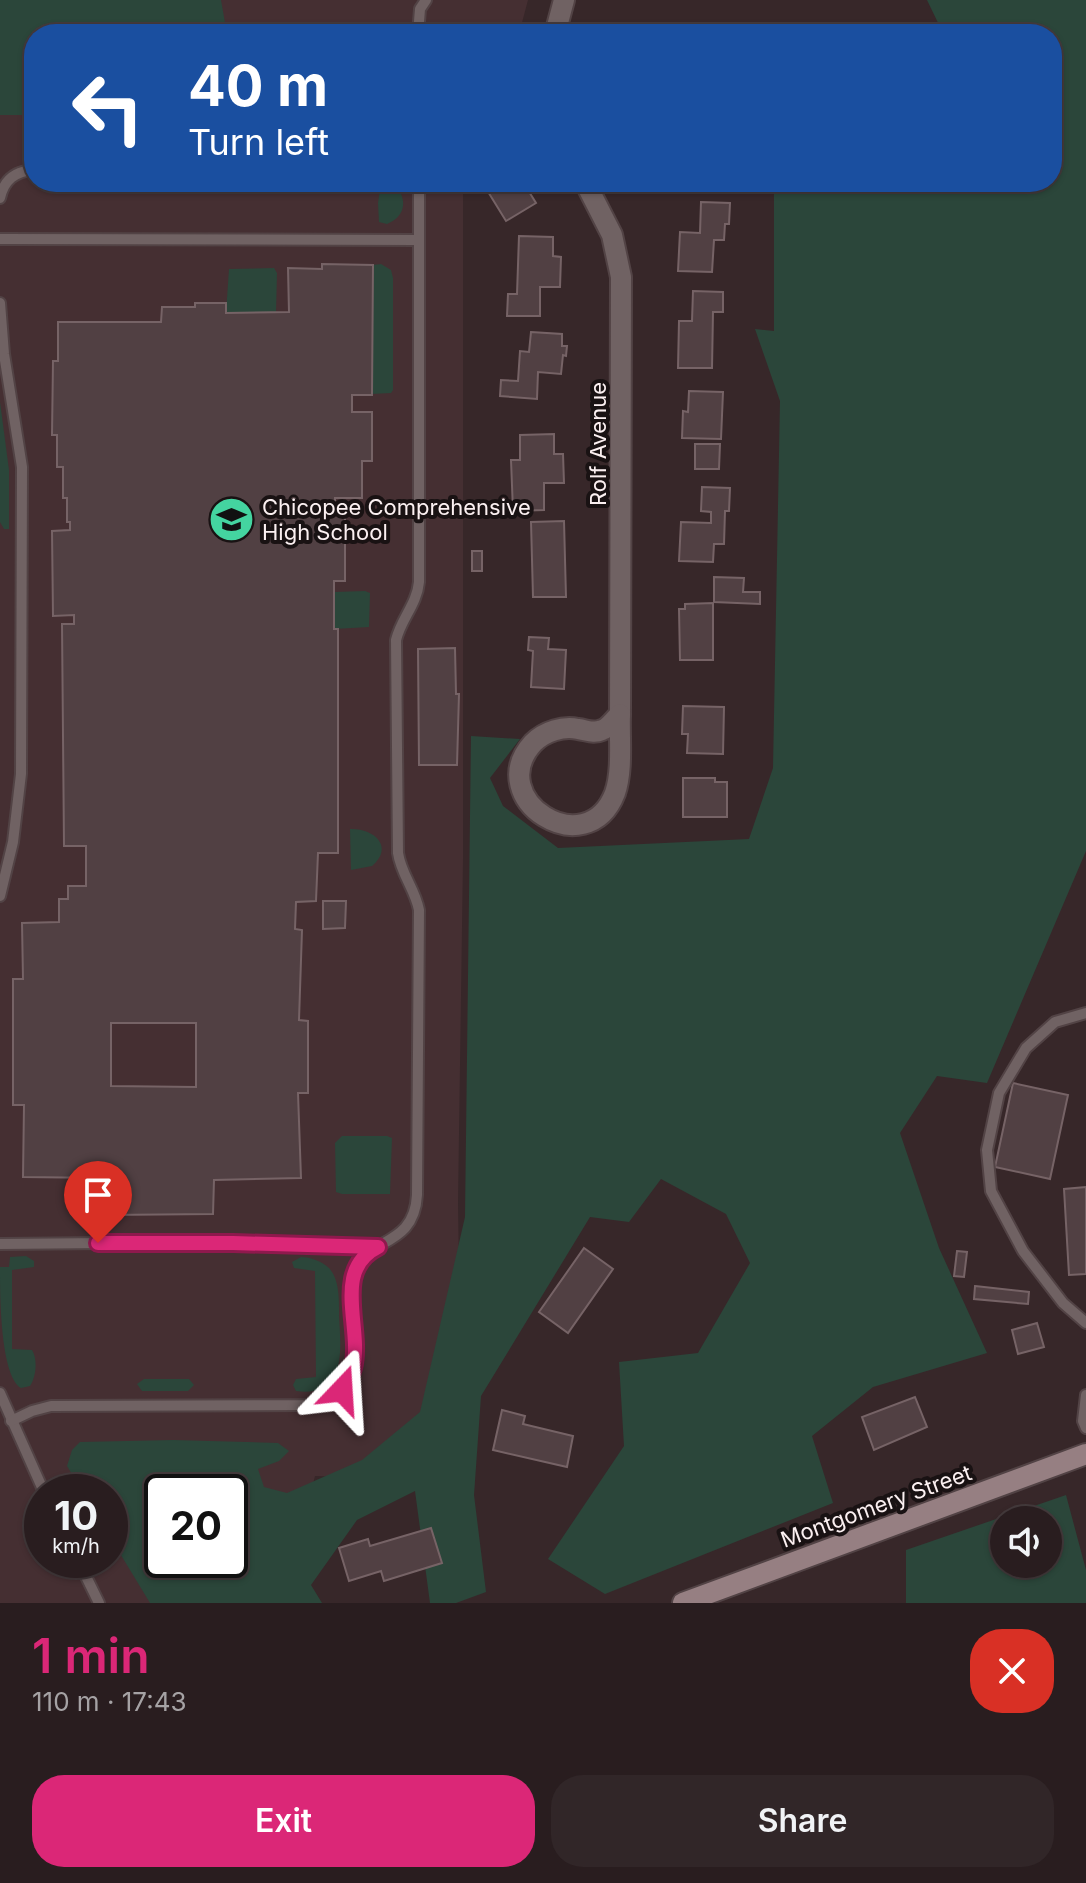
<!DOCTYPE html>
<meta charset="utf-8">
<style>
body{margin:0;font-family:Inter,sans-serif;background:#312628;color:#f1f3f6;height:100vh;display:flex;flex-direction:column;font-size:30px;white-space:nowrap}
*{box-sizing:border-box;margin:0}
p{font-size:26px;color:#a5a2a4}
.icon{flex:none;width:44px;height:44px;fill:none;stroke:currentColor;stroke-width:2;stroke-linecap:round;stroke-linejoin:round}
.map{position:relative;height:1603px;overflow:hidden}
.drawer{display:flex;flex-direction:column;background:#291d1f;flex:1}
.drawer>*{flex:none}
.hud{position:absolute;left:24px;top:24px;width:1038px;height:168px;border-radius:32px;box-shadow:0 2px 6px #0004,0 0 0 2px #453b3d;background:#1a4fa0;color:#fff;overflow:hidden}
.controls{position:absolute;left:990px;top:1506px;display:grid;gap:16px}
.controls a{display:grid;place-items:center;width:72px;height:72px;border-radius:50%;background:#291d1f;box-shadow:0 2px 6px #0004,0 0 0 2px #453b3d;font-size:40px}
.speed{position:absolute;left:24px;top:1474px;display:flex;gap:16px;font-size:40px;font-weight:700;text-align:center}
.speed>*{display:grid;place-content:center;width:104px;height:104px;border-radius:50%;background:#291d1f;box-shadow:0 2px 6px #0004,0 0 0 2px #453b3d;line-height:1}
.speed small{font-size:20px;font-weight:400}
.speed .limit{border:4px solid #111;border-radius:12px;background:#fff;color:#111}
.pin{position:absolute;display:grid;place-items:center;width:68px;height:68px;color:#fff;margin:-82px -34px;border-radius:50% 50% 50% 0;rotate:-45deg;box-shadow:0 0 8px #0007}
.pin .icon{rotate:45deg}
.me{position:absolute;width:88px;margin:-44px;rotate:20deg;stroke-linejoin:round;filter:drop-shadow(0 0 6px #0008)}
.turn{display:flex;align-items:center;gap:28px;height:168px;padding:0 32px;font-size:36px}
.turn .icon{width:104px;height:104px;stroke-width:2.5}
.turn b{display:block;font-size:56px;line-height:68px}
.round{display:grid;place-items:center;flex:none;width:84px;height:84px;border-radius:32px;background:#312628}
.headline{display:flex;align-items:center;justify-content:space-between;height:136px;padding:0 32px}
h1{font-size:48px;font-weight:600;line-height:60px;color:#db2777}
.button{display:flex;gap:16px;margin-top:auto;padding:16px 32px}
.button a{flex:1;height:92px;border-radius:32px;background:#db2777;color:#fff;font-size:32px;font-weight:600;line-height:92px;text-align:center}
.button a+a{background:#312628;color:#f1f3f6}
.map>svg:first-child{display:block}
</style>
<div class="map">
<svg width="1086" height="1603" viewBox="0 0 1086 1603">
<rect width="100%" height="100%" fill="#372729"/>
<path fill="#452f32" fill-rule="evenodd" d="M 0,0 L 528,0 L 519,34 L 34,34 L 34,182 L 463,182 L 463,859 L 458,1203 L 462,1480 L 315,1476 L 282,1603 L 0,1603 ZM 42,1492 L 110,1492 L 110,1560 L 42,1560 ZM 162,1492 L 230,1492 L 230,1560 L 162,1560 Z"/>
<g fill="#2b463a" fill-rule="evenodd">
<polygon points="0,0 221,0 227,34 34,34 34,115 0,115"/>
<path d="M 927,0 L 1086,0 L 1086,851 L 987,1083 L 937,1076 L 900,1133 L 939,1248 L 987,1353 L 873,1387 L 812,1436 L 833,1503 L 605,1594 L 548,1559 L 624,1446 L 619,1362 L 698,1353 L 750,1263 L 726,1214 L 661,1179 L 629,1222 L 590,1217 L 481,1396 L 474,1495 L 486,1592 L 456,1603 L 430,1603 L 415,1491 L 357,1520 L 311,1585 L 322,1603 L 150,1603 L 110,1537 L 110,1492 L 83,1492 L 67,1466 L 72,1450 L 80,1442 L 173,1440 L 278,1443 L 289,1451 L 279,1461 L 258,1469 L 264,1487 L 287,1493 L 362,1460 L 420,1412 L 465,1217 L 471,736 L 520,739 L 490,778 L 503,806 L 558,848 L 749,839 L 773,768 L 780,401 L 755,329 L 774,331 L 774,182 L 1052,182 L 1052,34 L 873,34 L 941,29 ZM 162,1492 L 230,1492 L 230,1560 L 162,1560 Z"/>
<path d="M 381,182 L 397,187 C 408,202 404,217 387,224 L 379,222 L 378,203 Z"/>
<polygon points="381,264 391,270 393,278 393,390 391,393 371,394 373,265"/>
<polygon points="274,268 277,273 276,312 226,313 229,269"/>
<polygon points="0,402 9,470 9,529 4,529 0,522"/>
<polygon points="365,591 370,593 369,627 334,629 334,592"/>
<path d="M 350,829 C 373,828 395,846 372,866 L 351,870 Z"/>
<polygon points="342,1136 387,1136 392,1138 390,1194 342,1194 336,1192 335,1143"/>
<path d="M 26,1256 L 34,1261 L 34,1267 L 12,1270 L 12,1349 L 32,1350 C 38,1360 36,1377 30,1386 L 21,1388 C 0,1375 0,1294 0,1267 L 9,1267 L 10,1257 Z"/>
<path d="M 301,1257 C 311,1257 321,1261 329,1268 C 340,1280 339,1301 339,1316 C 341,1349 347,1398 296,1391 L 293,1385 L 296,1379 L 316,1377 L 315,1271 L 294,1268 L 292,1262 Z"/>
<polygon points="144,1379 189,1379 194,1385 188,1391 142,1391 137,1384"/>
<path d="M 1066,1495 L 1086,1570 L 1086,1603 L 906,1603 L 906,1550 ZM 1004,1520 L 1048,1520 L 1048,1564 L 1004,1564 Z"/>
</g>
<g fill="#514043" stroke="#766366" stroke-width="2" fill-rule="evenodd">
<polygon points="482,182 523,182 536,203 506,221"/>
<polygon points="701,202 730,203 729,224 725,224 724,240 714,240 712,272 678,271 680,232 700,233"/>
<polygon points="519,236 553,237 553,256 561,257 560,287 540,287 540,316 507,316 508,294 517,294"/>
<path d="M 322,264 L 373,265 L 372,395 L 352,395 L 352,412 L 372,412 L 372,461 L 362,461 L 362,498 L 335,498 L 335,506 L 345,506 L 345,581 L 334,581 L 334,629 L 338,629 L 338,853 L 318,853 L 316,901 L 296,902 L 295,929 L 302,930 L 299,1020 L 308,1021 L 308,1093 L 298,1093 L 301,1178 L 214,1180 L 213,1214 L 106,1215 L 106,1178 L 23,1177 L 24,1105 L 13,1105 L 13,979 L 23,979 L 22,923 L 59,922 L 59,899 L 68,899 L 68,886 L 86,886 L 86,846 L 64,846 L 62,624 L 74,624 L 74,615 L 53,616 L 52,531 L 70,530 L 70,522 L 67,522 L 67,498 L 63,498 L 63,467 L 57,467 L 57,435 L 52,435 L 53,361 L 58,361 L 58,322 L 161,322 L 162,307 L 195,307 L 195,303 L 226,303 L 226,313 L 289,312 L 288,268 L 322,269 ZM 111,1023 L 196,1023 L 196,1087 L 111,1086 Z"/>
<polygon points="693,291 723,292 723,312 713,312 712,368 678,368 679,321 692,321"/>
<polygon points="531,332 562,334 562,346 567,346 566,356 563,355 561,374 538,372 537,399 500,396 501,380 518,381 520,351 529,352"/>
<polygon points="689,391 723,392 721,439 682,438 683,411 688,412"/>
<polygon points="554,434 554,454 563,454 564,483 544,483 544,510 513,511 511,460 520,460 520,435"/>
<polygon points="695,444 720,444 719,469 695,469"/>
<polygon points="702,487 730,488 729,511 725,511 724,544 714,544 713,562 679,561 681,522 711,523 711,512 701,511"/>
<polygon points="564,521 566,597 533,597 531,522"/>
<rect x="472" y="551" width="10" height="20"/>
<polygon points="714,577 744,578 743,592 760,592 760,604 714,602"/>
<polygon points="713,603 713,660 680,660 679,609 685,609 685,604"/>
<polygon points="529,637 549,638 548,649 566,650 564,689 531,687 533,651 528,650"/>
<polygon points="455,648 456,694 459,694 457,765 419,765 418,649"/>
<polygon points="683,706 724,707 723,754 687,753 688,734 682,734"/>
<polygon points="683,778 715,778 715,782 727,782 727,817 683,817"/>
<polygon points="323,901 346,901 345,928 323,929"/>
<polygon points="1013,1083 1068,1095 1050,1179 995,1167"/>
<polygon points="1086,1187 1086,1274 1069,1275 1064,1189"/>
<polygon points="584,1248 613,1269 568,1333 539,1312"/>
<polygon points="957,1251 967,1252 964,1277 954,1276"/>
<polygon points="975,1286 1029,1292 1028,1304 974,1299"/>
<polygon points="1037,1323 1044,1347 1018,1354 1012,1330"/>
<polygon points="915,1397 927,1427 874,1450 862,1417"/>
<polygon points="502,1410 525,1416 523,1424 573,1436 567,1467 493,1450"/>
<polygon points="431,1528 442,1563 384,1581 381,1571 349,1581 339,1548 368,1539 370,1546"/>
</g>
<g fill="none" stroke-linecap="round" stroke-linejoin="round">
<defs>
<g id="lane">
<polyline points="418,34 420,9 426,0"/>
<path d="M 0,198 C 4,180 15,171 34,170"/>
<polyline points="0,239 418,240"/>
<polyline points="0,303 4,354 22,467 21,774 13,842 0,896"/>
<polyline points="1086,1013 1055,1022 1026,1048 999,1093 987,1150 991,1191 1023,1251 1063,1303 1086,1323"/>
<polyline points="0,1244 210,1242 376,1246"/>
<polyline points="0,1393 44,1492"/>
<polyline points="1086,1395 1083,1421 1086,1428"/>
<path d="M 11,1421 L 32,1411 L 51,1406 L 309,1405 C 377,1396 346,1324 353,1279 C 359,1235 414,1252 417,1195 L 419,910 C 415,889 401,874 398,853 L 396,640 C 401,619 417,604 419,582 L 419,182"/>
<polyline points="78,1560 99,1603"/>
</g>
<g id="street">
<polyline points="555,34 564,0"/>
<polyline points="585,182 612,235 621,277 620,714"/>
<path d="M 620,714 C 619,738 623,770 615,793 C 587,866 482,799 533,743 C 545,731 563,726 578,729 C 587,730 593,734 602,730 C 609,728 615,719 620,714 Z"/>
</g>
<polyline id="secondary" points="683,1603 1086,1454"/>
</defs>
<use href="#lane" stroke="#524345" stroke-width="14"/>
<use href="#street" stroke="#524345" stroke-width="24"/>
<use href="#secondary" stroke="#524345" stroke-width="24"/>
<use href="#lane" stroke="#706263" stroke-width="10"/>
<use href="#street" stroke="#706263" stroke-width="20"/>
<use href="#secondary" stroke="#967f82" stroke-width="20"/>
</g>
<g fill="none" stroke-linecap="round" stroke-linejoin="round">
<defs>
<path id="route" d="M 98,1243 L 233,1243 L 378,1247 C 331,1270 363,1328 353,1368 C 351,1376 346,1383 342,1390"/>
</defs>
<use href="#route" stroke="#8e194d" stroke-width="20"/>
<use href="#route" stroke="#db2777" stroke-width="14"/>
</g>
<defs>
<symbol id="school-disc" viewBox="-11 -11 22 22"><circle r="9.5" fill="#44d4a0" stroke="#191213"/><path d="M0-5L7-2L0 1L-7-2ZM-4 1L0 2.5L4 1V4Q0 6-4 4Z" fill="#111"/></symbol>
</defs>
<g fill-rule="evenodd">
<use href="#school-disc" x="206" y="494" width="51" height="51"/>
</g>
<g text-anchor="middle" stroke-width="8" stroke-linejoin="round" paint-order="stroke">
<g font-size="22" fill="#fbf0f1" stroke="#191213">
<text transform="translate(598 444) rotate(-90)" y="8">Rolf Avenue</text>
<text transform="translate(876 1506) rotate(-20)" y="8">Montgomery Street</text>
</g>
<g font-size="22" fill="#fbf0f1" stroke="#191213" text-anchor="start">
<text x="262" y="515">Chicopee Comprehensive<tspan x="262" dy="25">High School</tspan></text>
</g>
</g>
</svg>
<div class="controls">
<a><svg class="icon" aria-label="sound" viewBox="0 0 24 24"><path d="M4 9h4l5-4v14l-5-4H4zM17 9q2 3 0 6"/></svg></a>
</div>
<div class="speed"><div>10<small>km/h</small></div><div class="limit">20</div></div>
<div class="pin" style="left:98px;top:1243px;background:#d93025"><svg class="icon" aria-label="arrive" viewBox="0 0 24 24"><path d="M6 21V4h12l-3 4 3 4H6"/></svg></div>
<svg class="me" style="left:342px;top:1390px" viewBox="-20 -20 40 40"><path d="M0-17L14 15 0 8-14 15z" fill="#db2777" stroke="#fff" stroke-width="4"/></svg>
<div class="hud">
<div class="turn"><svg class="icon" aria-label="left" viewBox="0 0 24 24"><path d="M17 20v-9H6M10 6l-5 5 5 5"/></svg><div><b>40 m</b>Turn left</div></div>
</div>
</div>
<section class="drawer">
<div class="headline"><div><h1>1 min</h1><p>110 m · 17:43</p></div><a class="round" style="background:#d93025;color:#fff"><svg class="icon" aria-label="close" viewBox="0 0 24 24"><path d="M6 6l12 12M18 6L6 18"/></svg></a></div>
<div class="button"><a>Exit</a><a>Share</a></div>
</section>
